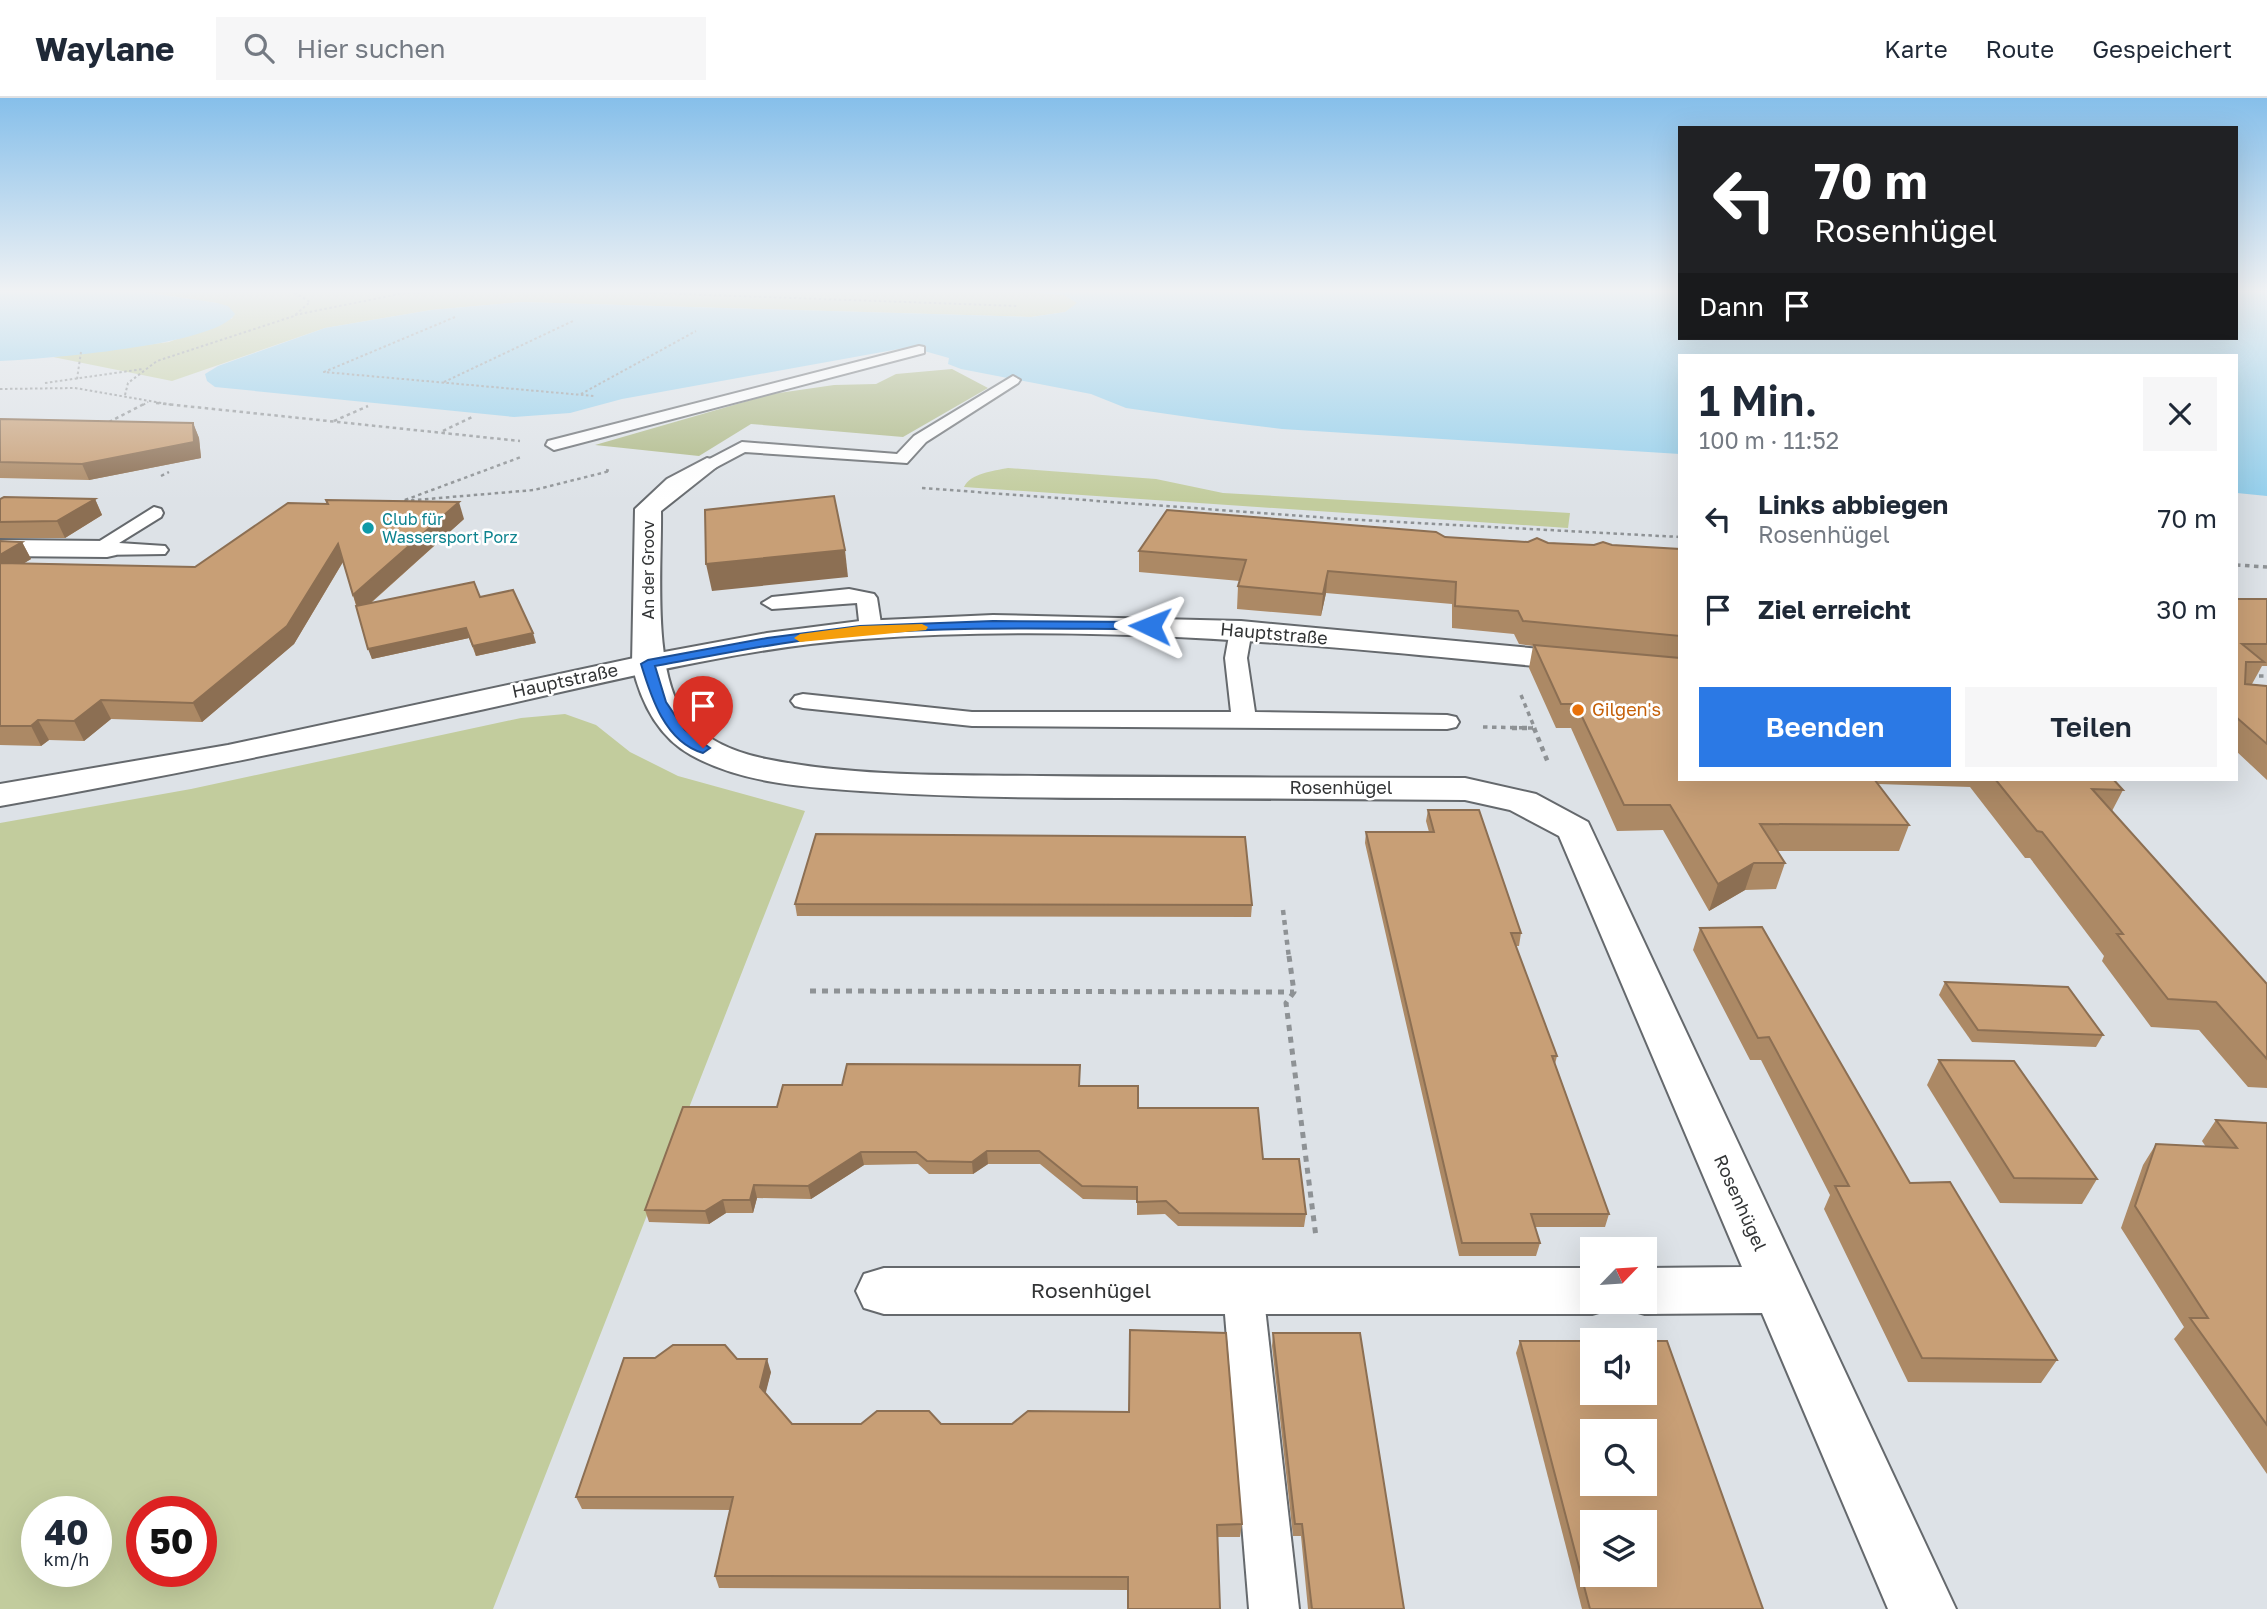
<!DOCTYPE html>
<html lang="de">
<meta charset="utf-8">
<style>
body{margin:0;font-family:"Golos Text",sans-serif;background:#f6f6f7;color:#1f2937;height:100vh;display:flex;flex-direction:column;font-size:26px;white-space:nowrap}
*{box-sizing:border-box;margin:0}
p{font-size:23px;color:#747a83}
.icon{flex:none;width:38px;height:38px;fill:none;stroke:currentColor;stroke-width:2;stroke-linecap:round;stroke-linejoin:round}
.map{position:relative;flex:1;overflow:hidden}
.details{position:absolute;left:1678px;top:256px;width:560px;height:427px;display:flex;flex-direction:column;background:#fff;border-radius:0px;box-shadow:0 7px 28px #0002}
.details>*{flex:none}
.hud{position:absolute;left:1678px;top:28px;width:560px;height:214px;border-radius:0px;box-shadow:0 7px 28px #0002;background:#202124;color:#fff;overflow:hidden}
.needle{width:46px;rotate:65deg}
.fabs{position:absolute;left:1580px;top:1139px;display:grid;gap:14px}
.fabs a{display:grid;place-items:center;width:77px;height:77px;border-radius:0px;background:#fff;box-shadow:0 7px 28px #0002;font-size:35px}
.speed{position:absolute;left:21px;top:1398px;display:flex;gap:14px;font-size:35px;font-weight:700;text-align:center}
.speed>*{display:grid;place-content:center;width:91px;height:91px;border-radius:50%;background:#fff;box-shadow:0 7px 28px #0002;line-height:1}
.speed small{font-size:18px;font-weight:400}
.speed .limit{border:10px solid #d22;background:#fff;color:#111}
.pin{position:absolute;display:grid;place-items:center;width:60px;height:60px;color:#fff;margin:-72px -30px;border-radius:50% 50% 50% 0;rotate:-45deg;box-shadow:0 0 7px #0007}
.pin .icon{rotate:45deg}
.me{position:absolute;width:77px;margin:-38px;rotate:272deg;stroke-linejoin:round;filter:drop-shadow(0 0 5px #0008)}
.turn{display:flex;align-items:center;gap:24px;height:147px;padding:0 21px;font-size:32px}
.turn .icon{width:91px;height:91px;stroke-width:2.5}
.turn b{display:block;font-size:49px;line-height:60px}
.then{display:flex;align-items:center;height:66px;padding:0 21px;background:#0003;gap:14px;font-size:26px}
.round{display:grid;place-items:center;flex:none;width:74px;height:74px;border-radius:0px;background:#f6f6f7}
.head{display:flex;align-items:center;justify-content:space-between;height:119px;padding:0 21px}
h1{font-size:42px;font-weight:600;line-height:52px}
.button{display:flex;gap:14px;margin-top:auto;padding:14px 21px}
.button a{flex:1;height:80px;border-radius:0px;background:#2b79e5;color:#fff;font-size:28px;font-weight:600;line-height:80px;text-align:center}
.button a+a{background:#f6f6f7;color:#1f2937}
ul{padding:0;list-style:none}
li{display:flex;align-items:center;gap:21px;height:91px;padding:0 21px}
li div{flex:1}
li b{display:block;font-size:26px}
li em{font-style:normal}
header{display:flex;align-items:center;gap:42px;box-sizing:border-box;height:98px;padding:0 35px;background:#fff;border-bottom:2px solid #e0e1e3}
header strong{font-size:33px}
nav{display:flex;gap:38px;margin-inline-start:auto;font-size:24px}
.search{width:490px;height:63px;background:#f6f6f7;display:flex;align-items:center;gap:18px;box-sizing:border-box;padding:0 24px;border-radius:0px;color:#747a83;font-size:26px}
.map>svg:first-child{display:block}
</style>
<header>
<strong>Waylane</strong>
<div class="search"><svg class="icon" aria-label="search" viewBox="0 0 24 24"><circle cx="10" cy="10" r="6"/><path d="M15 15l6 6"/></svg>Hier suchen</div>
<nav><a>Karte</a><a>Route</a><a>Gespeichert</a></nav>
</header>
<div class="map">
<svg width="2267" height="1511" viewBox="0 0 2267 1511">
<rect width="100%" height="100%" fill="#dde2e7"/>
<g fill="#c2cc9d" fill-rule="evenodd">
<polygon points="129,192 1007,192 1064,197 1078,205 1065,214 1031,219 522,204 431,212 325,230 172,283 53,259 169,244 233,220 217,205"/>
<path d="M 1008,370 L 1156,381 L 1223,395 L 1570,415 L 1568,430 L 964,389 C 971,375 993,373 1008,370 Z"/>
<path d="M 565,616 L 596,627 L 630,654 L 678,678 L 805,713 L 493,1511 L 0,1511 L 0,725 L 191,691 L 521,620 ZM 37,1414 L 96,1414 L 96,1474 L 37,1474 ZM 142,1414 L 201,1414 L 201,1474 L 142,1474 Z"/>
</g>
<polygon fill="#acb782" points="952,271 988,290 903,339 751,326 699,358 595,347 772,296 834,287 876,286 896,276"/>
<g fill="#93cfec">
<path d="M 0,192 L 129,192 L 217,205 L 228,208 L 235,216 C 215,248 41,261 0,263 Z"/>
<polygon points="1007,192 1680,192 1680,240 2236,240 2237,192 2267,192 2267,398 2237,395 2236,257 1680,257 1680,356 1282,331 1209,322 1126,310 1091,296 961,271 948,266 949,260 910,249 622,301 570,315 514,319 215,289 207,283 205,276 218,268 325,230 431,212 522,204 1031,219 1065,214 1077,205 1064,197"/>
</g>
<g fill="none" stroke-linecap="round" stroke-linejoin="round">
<defs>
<g id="service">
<polygon points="919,248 924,249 924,255 554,352 546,347 548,343"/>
<polygon points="1013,278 1020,282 1018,285 926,344 907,365 745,354 713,371 701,371 698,367 742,344 897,356 914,338"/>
<polygon points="154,409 161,411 163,415 161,419 119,445 165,448 168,452 165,456 97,457 87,451"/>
<polygon points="849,491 874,496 877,500 882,532 879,537 871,539 860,532 857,505 772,511 762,505 772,499"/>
<polygon points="1241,525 1252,532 1247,560 1255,614 1447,617 1456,619 1459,624 1456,629 1447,631 972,628 803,610 795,608 791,603 795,598 803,596 972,614 1231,614 1225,560 1230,532"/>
<polygon points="1243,1175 1257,1180 1263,1192 1299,1511 1249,1511 1223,1192 1229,1180"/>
</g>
<g id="minor">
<path d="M 707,360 L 715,362 L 719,367 L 661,413 C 662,468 651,577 687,620 C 706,643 737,655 766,661 C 855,679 950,677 1041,678 C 1182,680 1324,679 1465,680 L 1536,696 L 1588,724 L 1956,1511 L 1888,1511 L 1762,1215 L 1645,1216 L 1625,1210 L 1623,1204 L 1645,1204 L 1645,1170 L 1742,1169 L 1559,738 L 1510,712 L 1465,702 C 1350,701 1235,700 1120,700 C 1034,700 947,699 861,693 C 804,689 741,685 691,657 C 657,638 640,602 632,566 L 635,411 L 667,381 Z"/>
<polygon points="0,442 107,443 116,445 120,451 116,457 107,459 0,458"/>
<polygon points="884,1170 1592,1170 1592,1204 1614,1204 1612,1210 1592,1216 884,1216 864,1210 856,1193 864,1176"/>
</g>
<path id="secondary" d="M 993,517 L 1241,523 L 1680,564 L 1680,582 C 1408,557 1136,521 863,541 C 736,550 609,584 485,611 C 324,646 163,679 0,708 L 0,686 L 228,647 L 648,557 L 767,535 L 860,523 Z"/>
</defs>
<use href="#service" stroke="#65696d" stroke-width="4"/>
<use href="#minor" stroke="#65696d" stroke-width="4"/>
<use href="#secondary" stroke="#65696d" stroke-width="4"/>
<g stroke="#8e9295" stroke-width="2" stroke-dasharray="2.5 2.5" stroke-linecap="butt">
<polyline points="569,192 1018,208"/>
<polyline points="295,217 399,196 456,192"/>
<polyline points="455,219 324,274 594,298"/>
<polyline points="77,281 81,254"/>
<polyline points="444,284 575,222"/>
<polyline points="45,285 143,271"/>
<polyline points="0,291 75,290 173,307"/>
<polyline points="581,296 696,233"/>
<polyline points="125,297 128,285 157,263 294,218 310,204 290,192"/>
<polyline points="143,307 148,304"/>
</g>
<g stroke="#8e9295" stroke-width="2.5" stroke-dasharray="3.5 3.5" stroke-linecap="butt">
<polyline points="156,305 520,343"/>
<polyline points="334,323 368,308"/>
<polyline points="109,324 146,305"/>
<polyline points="443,333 474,318"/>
<polyline points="161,378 169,374"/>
<polyline points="922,390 1342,421 1680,439"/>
<polyline points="405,402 521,359"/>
<polyline points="404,403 534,392 610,373 606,372"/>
</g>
<g stroke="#8e9295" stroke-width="3.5" stroke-dasharray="4.5 4.5" stroke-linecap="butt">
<polyline points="2236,467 2267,469"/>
<polyline points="2250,578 2267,578"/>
<polyline points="1521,597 1535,631"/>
<polyline points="1483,629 1533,630"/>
</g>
<g stroke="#8e9295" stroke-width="4.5" stroke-dasharray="5 5" stroke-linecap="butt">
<polyline points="1512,630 1533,630"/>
<polyline points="1534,630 1549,667"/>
<polyline points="1283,812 1289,860"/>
</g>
<g stroke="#8e9295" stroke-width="5" stroke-dasharray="6 6" stroke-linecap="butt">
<polyline points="1289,858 1294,894 1286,905 1316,1139"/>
<polyline points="810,893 1294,894"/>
</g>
<use href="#service" fill="#fff" fill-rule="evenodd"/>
<use href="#minor" fill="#fff" fill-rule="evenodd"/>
<use href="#secondary" fill="#fff" fill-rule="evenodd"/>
</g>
<g fill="#ac8965">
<polygon points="0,321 193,325 199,340 201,360 89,382 0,380"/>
<polygon points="0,401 95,401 102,417 65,440 0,440"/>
<polygon points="464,421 371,505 480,499 536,545 476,558 469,540 372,561 343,464 294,546 202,624 111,621 84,643 49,642 41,648 0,647 0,443 22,444 31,461 24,465 195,469"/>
<polygon points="1445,439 1594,447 1612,447 1680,451 1680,681 2113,681 2123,692 2112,713 2267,886 2267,990 2248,989 2199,932 2151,929 2102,863 2104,858 2030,760 2025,760 1970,689 1878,686 1909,727 1899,753 1777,753 1785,765 1776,791 1745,792 1709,813 1663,732 1617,733 1571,630 1556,630 1529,570 1533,548 1519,546 1514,536 1452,530 1452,506 1326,495 1321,518 1237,511 1238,488 1240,483 1139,474 1139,453"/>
<polygon points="2236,501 2267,501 2267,568 2262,568 2252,586 2267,588 2267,682 2236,653"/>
<polygon points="1428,712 1521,835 1519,848 1515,848 1557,958 1555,966 1609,1116 1605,1129 1535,1129 1540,1145 1536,1158 1459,1158 1365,745 1366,734 1429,734 1426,723"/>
<polygon points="795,806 1252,807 1251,819 797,818"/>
<polygon points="1700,830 2057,1262 2041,1285 1908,1284 1824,1111 1830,1097 1761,962 1750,962 1693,852"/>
<polygon points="1945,884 2103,937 2096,949 1972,944 1939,897"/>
<polygon points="1939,962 2097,1081 2082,1106 2000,1105 1927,987"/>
<polygon points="1080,988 1138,1010 1263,1061 1306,1116 1304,1129 1178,1128 1165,1116 1137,1117 1137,1102 1083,1101 1040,1066 988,1066 973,1076 929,1076 918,1066 864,1067 811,1101 757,1100 753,1115 726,1115 709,1126 649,1124 645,1112 777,1009"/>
<polygon points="2216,1022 2267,1025 2267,1376 2174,1241 2184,1229 2121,1130 2143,1067 2156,1046 2206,1049 2202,1043"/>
<polygon points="1273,1235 1404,1511 1308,1511 1301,1438 1293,1438 1272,1248"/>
<polygon points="1520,1243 1763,1511 1582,1511 1516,1255"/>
<polygon points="737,1261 771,1274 765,1295 792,1326 941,1326 1242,1426 1240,1439 1217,1439 1128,1492 719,1490 715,1478 730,1412 582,1411 576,1399"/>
</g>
<g fill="#8c6f53">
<polygon points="193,325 199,340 201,360 89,382 82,366"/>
<polygon points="95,401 102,417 65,440 57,423"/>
<polygon points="459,404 464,421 359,515 353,497"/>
<polygon points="22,444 31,461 0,480 0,457"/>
<polygon points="338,446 344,462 294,546 202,624 193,605"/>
<polygon points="845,452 848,479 712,493 706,466"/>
<polygon points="1328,473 1326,495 1321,518 1323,496"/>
<polygon points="466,530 469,540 372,561 368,551"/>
<polygon points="533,535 536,545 476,558 473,548"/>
<polygon points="101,602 111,621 84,643 74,623"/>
<polygon points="38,622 49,642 41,648 31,628"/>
<polygon points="1754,765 1745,792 1709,813 1718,786"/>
<polygon points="987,1053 988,1066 973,1076 972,1064"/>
<polygon points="861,1054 864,1067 811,1101 808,1088"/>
<polygon points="754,1087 757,1100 753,1115 750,1102"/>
<polygon points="723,1102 726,1115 709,1126 705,1113"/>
<polygon points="767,1261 771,1274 764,1302 760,1289"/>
</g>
<g fill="#c89f76" stroke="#8c6f53" stroke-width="2" fill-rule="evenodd">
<polygon points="0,321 193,325 194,344 82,366 0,364"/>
<polygon points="834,398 845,452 706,466 705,412"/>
<polygon points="4,399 95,401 57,423 0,424 0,401"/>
<polygon points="326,402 459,404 353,497 338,446 287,528 193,605 101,602 74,623 38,622 31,628 0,628 0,465 195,469 288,405 328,406"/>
<polygon points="1167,412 1436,434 1445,439 1528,444 1537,440 1548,445 1594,447 1603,444 1612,447 1680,451 1680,538 1523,523 1518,513 1455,508 1456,484 1328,473 1323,496 1238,488 1246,462 1139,453"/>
<polygon points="0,443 22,444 0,457"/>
<polygon points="474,484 480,499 513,492 533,535 473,548 466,530 368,551 356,508"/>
<polygon points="2236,501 2267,501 2267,546 2242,546 2264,564 2246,564 2245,586 2267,588 2267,646 2236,619"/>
<polygon points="1534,547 1680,560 1680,681 1874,681 1909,727 1760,726 1785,765 1754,765 1718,786 1670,707 1624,707 1576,606 1561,606"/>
<polygon points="1995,681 2113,681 2123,692 2092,691 2267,886 2267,961 2216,904 2168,901 2117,836 2123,836 2042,734 2037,733"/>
<polygon points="1428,712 1479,712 1521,835 1511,835 1557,958 1552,958 1609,1116 1531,1116 1540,1145 1462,1145 1366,734 1434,734"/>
<polygon points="816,736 1245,739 1252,807 795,806"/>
<polygon points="1762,829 1910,1085 1950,1084 2057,1262 1922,1260 1835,1088 1849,1088 1769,939 1758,940 1700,830"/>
<polygon points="1945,884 2068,889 2103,937 1978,932"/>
<polygon points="1939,962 2014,963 2097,1081 2014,1080"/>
<polygon points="847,966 1080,967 1079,988 1138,988 1138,1010 1258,1010 1263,1061 1299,1061 1306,1116 1179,1115 1166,1103 1137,1104 1137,1089 1082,1088 1039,1053 987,1053 972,1064 927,1063 916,1054 861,1054 808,1088 754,1087 750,1102 723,1102 705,1113 645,1112 683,1009 777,1009 783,987 842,987"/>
<polygon points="2216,1022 2267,1025 2267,1327 2190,1220 2208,1220 2135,1108 2156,1046 2237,1050"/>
<polygon points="1130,1232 1226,1235 1242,1426 1217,1427 1220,1511 1128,1511 1128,1479 715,1478 733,1399 576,1399 624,1260 655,1260 673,1247 725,1247 737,1261 767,1261 760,1289 792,1326 861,1326 877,1313 929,1313 941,1326 1012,1326 1028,1313 1129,1314"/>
<polygon points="1273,1235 1360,1235 1404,1511 1312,1511 1302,1426 1295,1426"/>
<path d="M 1520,1243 L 1592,1243 L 1592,1295 L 1645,1295 L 1645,1243 L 1667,1243 L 1763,1511 L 1590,1511 ZM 1592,1334 L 1645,1334 L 1645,1386 L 1592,1386 ZM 1592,1424 L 1645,1424 L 1645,1477 L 1592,1477 Z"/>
</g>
<linearGradient id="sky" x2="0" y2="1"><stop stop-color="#86bfea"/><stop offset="0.48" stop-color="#f0f2f4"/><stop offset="1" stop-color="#f0f2f4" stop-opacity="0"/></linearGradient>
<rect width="2267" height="403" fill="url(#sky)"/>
<path fill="#2b79e5" stroke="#1c4f95" stroke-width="2" d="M 993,523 L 1150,524 L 1156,528 L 1150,531 C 1054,531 957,528 861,536 C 792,541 723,556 655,568 L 666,604 L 685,632 L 710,650 L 703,655 C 665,644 651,599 641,566 L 648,562 L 767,540 L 860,528 Z"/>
<polygon fill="#f59e0b" points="922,526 928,529 926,532 800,544 794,540 800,536 860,528"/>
<circle fill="#0f9aa8" stroke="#fff" stroke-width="2.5" cx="368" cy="430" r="7"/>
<circle fill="#e8710a" stroke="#fff" stroke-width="2.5" cx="1578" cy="612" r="7"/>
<g text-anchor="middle" stroke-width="5" stroke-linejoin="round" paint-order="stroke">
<g font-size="16" fill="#0d838f" stroke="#fff" text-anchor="start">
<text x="382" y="427">Club für<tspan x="382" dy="18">Wassersport Porz</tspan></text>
</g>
<g font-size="16" fill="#323435" stroke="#fff">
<text transform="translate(648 472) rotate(-90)" y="6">An der Groov</text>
</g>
<g font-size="18" fill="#323435" stroke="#fff">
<text transform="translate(1274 536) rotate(5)" y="6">Hauptstraße</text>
<text transform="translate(565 583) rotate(-12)" y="6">Hauptstraße</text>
<text x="1341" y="696">Rosenhügel</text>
<text transform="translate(1740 1105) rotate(66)" y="6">Rosenhügel</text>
</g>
<g font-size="18" fill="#c56008" stroke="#fff" text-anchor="start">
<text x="1592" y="618">Gilgen's</text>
</g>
<g font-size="21" fill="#323435" stroke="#fff">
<text x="1091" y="1200">Rosenhügel</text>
</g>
</g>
</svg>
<div class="fabs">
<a><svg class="needle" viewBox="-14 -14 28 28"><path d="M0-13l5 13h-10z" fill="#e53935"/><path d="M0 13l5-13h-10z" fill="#747a83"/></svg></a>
<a><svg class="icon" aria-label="sound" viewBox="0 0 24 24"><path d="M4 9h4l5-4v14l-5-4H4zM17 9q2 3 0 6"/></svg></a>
<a><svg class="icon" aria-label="search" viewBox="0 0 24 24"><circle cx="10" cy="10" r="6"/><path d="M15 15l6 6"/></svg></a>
<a><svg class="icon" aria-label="layers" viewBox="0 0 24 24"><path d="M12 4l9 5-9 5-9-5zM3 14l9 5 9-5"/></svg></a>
</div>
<div class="speed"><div>40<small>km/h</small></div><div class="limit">50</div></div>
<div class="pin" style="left:703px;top:650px;background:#d93025"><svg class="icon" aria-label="arrive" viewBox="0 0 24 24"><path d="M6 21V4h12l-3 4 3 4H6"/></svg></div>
<svg class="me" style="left:1150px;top:528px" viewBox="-20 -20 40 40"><path d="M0-17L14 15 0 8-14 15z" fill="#2b79e5" stroke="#fff" stroke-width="4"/></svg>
<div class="hud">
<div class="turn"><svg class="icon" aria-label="left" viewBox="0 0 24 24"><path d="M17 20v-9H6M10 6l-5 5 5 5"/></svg><div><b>70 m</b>Rosenhügel</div></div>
<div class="then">Dann<svg class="icon" aria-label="arrive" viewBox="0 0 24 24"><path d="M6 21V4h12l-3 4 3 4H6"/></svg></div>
</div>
<section class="details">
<div class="head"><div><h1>1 Min.</h1><p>100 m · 11:52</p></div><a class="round"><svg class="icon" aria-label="close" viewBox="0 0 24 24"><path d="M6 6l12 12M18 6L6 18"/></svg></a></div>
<ul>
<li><svg class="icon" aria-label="left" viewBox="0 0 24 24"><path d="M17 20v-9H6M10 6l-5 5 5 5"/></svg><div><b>Links abbiegen</b><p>Rosenhügel</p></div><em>70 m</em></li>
<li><svg class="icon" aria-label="arrive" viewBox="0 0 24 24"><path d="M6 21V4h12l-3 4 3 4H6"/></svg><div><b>Ziel erreicht</b></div><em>30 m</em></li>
</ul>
<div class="button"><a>Beenden</a><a>Teilen</a></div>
</section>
</div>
